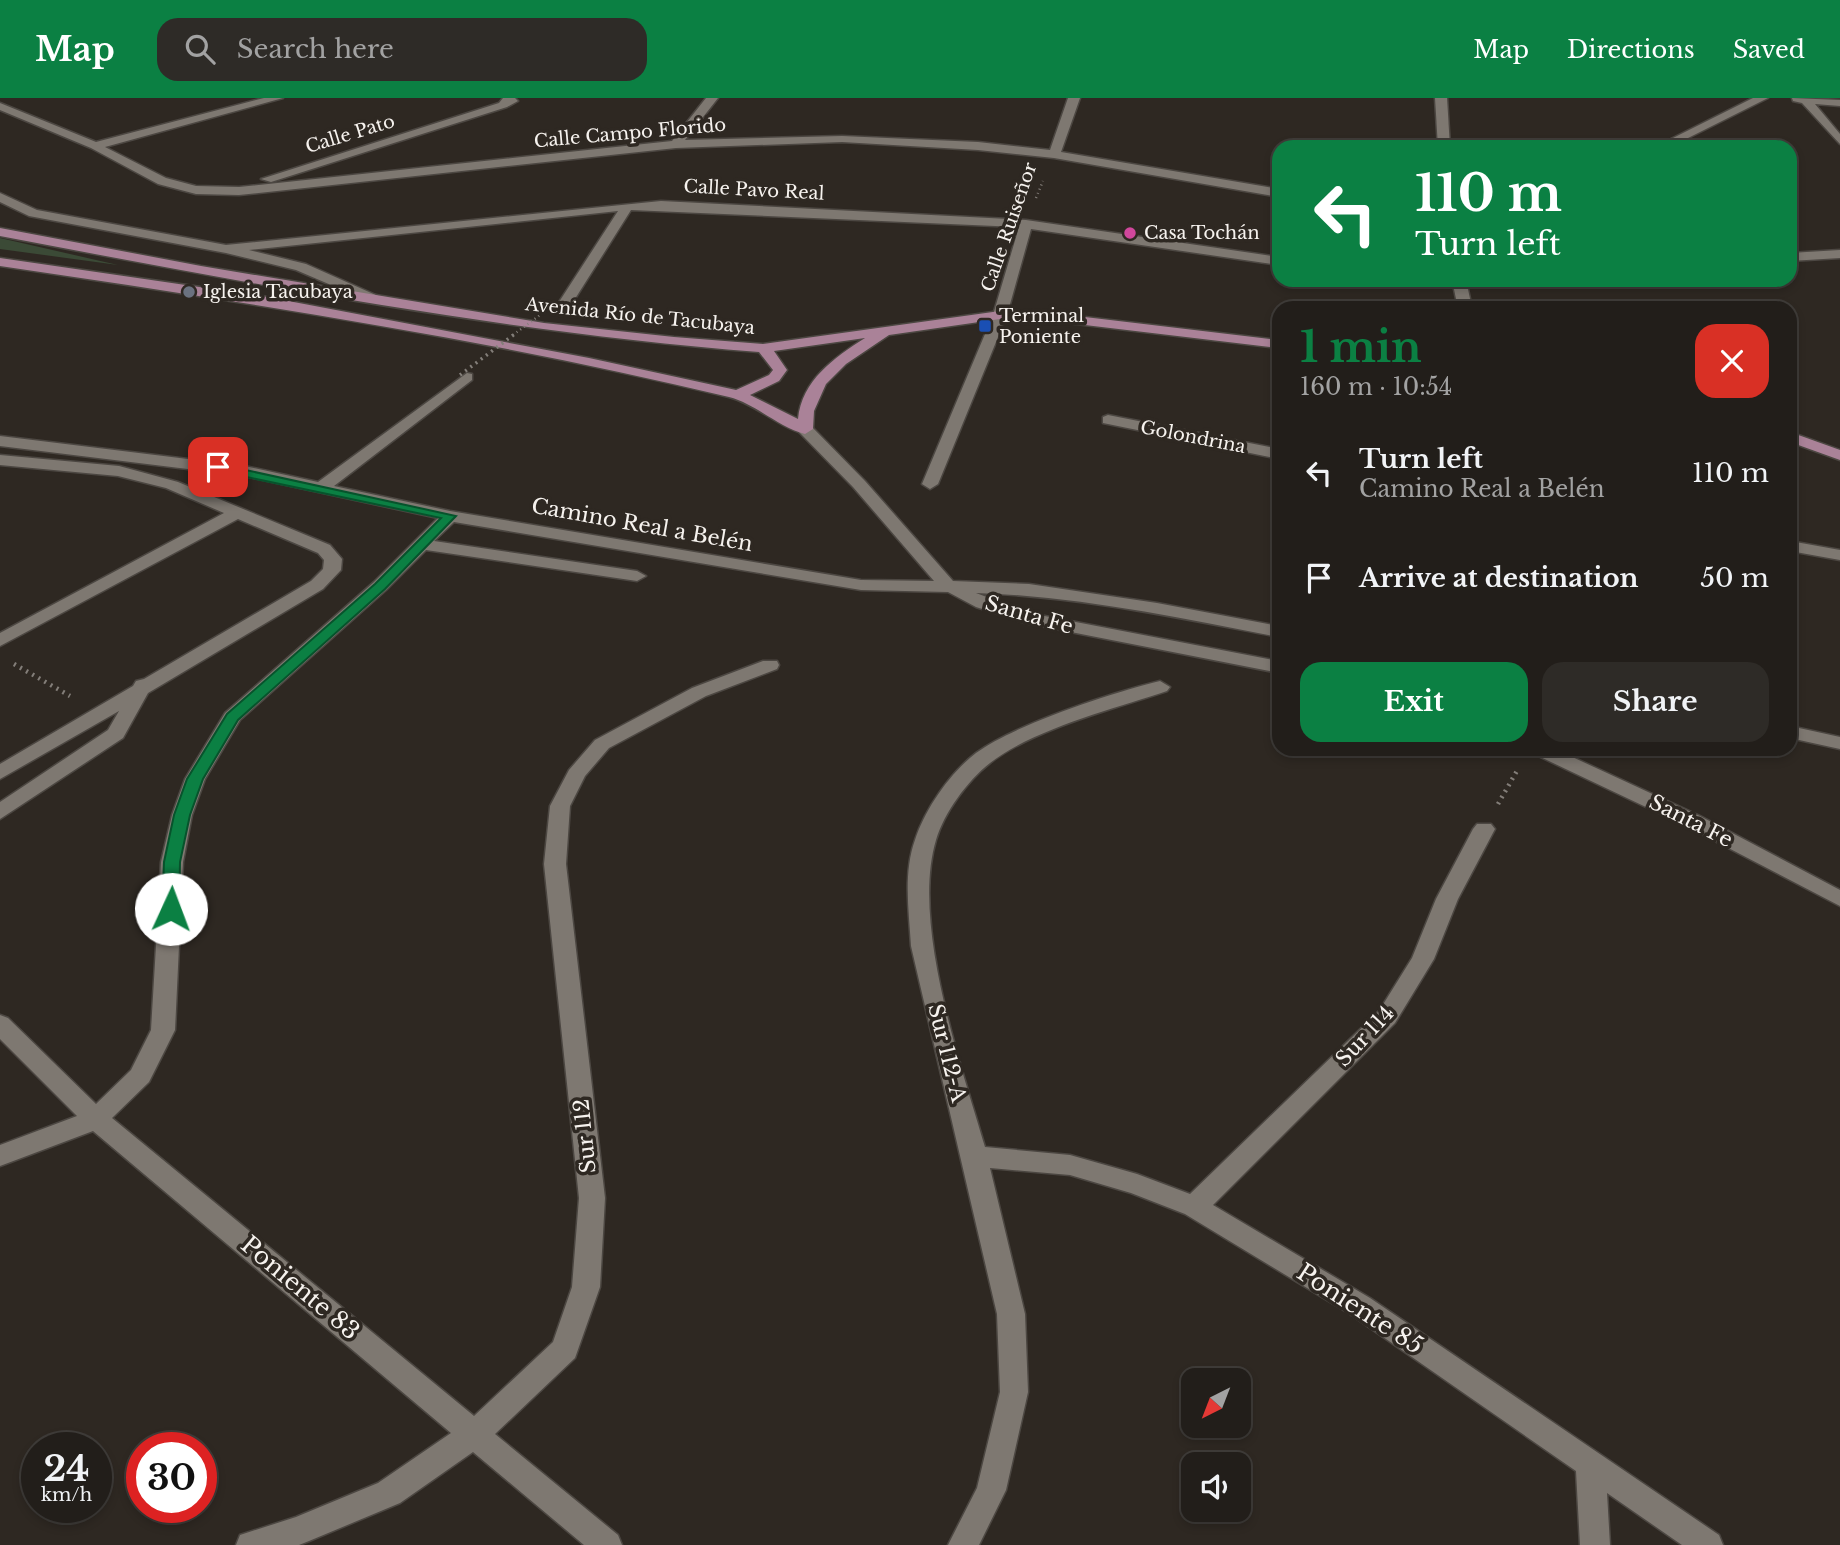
<!DOCTYPE html>
<meta charset="utf-8">
<style>
body{margin:0;font-family:"Libre Baskerville",serif;background:#2e2b27;color:#f1f3f6;height:100vh;display:flex;flex-direction:column;font-size:26px;white-space:nowrap}
*{box-sizing:border-box;margin:0}
p{font-size:23px;color:#a2a2a2}
.icon{flex:none;width:38px;height:38px;fill:none;stroke:currentColor;stroke-width:2;stroke-linecap:round;stroke-linejoin:round}
.map{position:relative;flex:1;overflow:hidden}
.drawer{position:absolute;left:1272px;top:203px;width:525px;height:455px;display:flex;flex-direction:column;background:#221e1a;border-radius:21px;box-shadow:0 4px 10px #0003,0 0 0 2px #3f3c39}
.drawer>*{flex:none}
.guide{position:absolute;left:1272px;top:42px;width:525px;height:147px;border-radius:21px;box-shadow:0 4px 10px #0003,0 0 0 2px #3f3c39;background:#0b8043;color:#fff;overflow:hidden}
.needle{width:46px;rotate:222deg}
.buttons{position:absolute;left:1181px;top:1270px;display:grid;gap:14px}
.buttons a{display:grid;place-items:center;width:70px;height:70px;border-radius:14px;background:#221e1a;box-shadow:0 4px 10px #0003,0 0 0 2px #3f3c39;font-size:35px}
.speed{position:absolute;left:21px;top:1334px;display:flex;gap:14px;font-size:35px;font-weight:700;text-align:center}
.speed>*{display:grid;place-content:center;width:91px;height:91px;border-radius:50%;background:#221e1a;box-shadow:0 4px 10px #0003,0 0 0 2px #3f3c39;line-height:1}
.speed small{font-size:18px;font-weight:400}
.speed .limit{border:10px solid #d22;background:#fff;color:#111}
.pin{position:absolute;display:grid;place-items:center;width:60px;height:60px;color:#fff;margin:-30px;border-radius:14px;box-shadow:0 4px 10px #0006}
.me{position:absolute;width:77px;margin:-38px;rotate:2deg;stroke-linejoin:round;filter:drop-shadow(0 0 5px #0008)}
.turn{display:flex;align-items:center;gap:24px;height:147px;padding:0 28px;font-size:32px}
.turn .icon{width:91px;height:91px;stroke-width:2.5}
.turn b{display:block;font-size:49px;line-height:60px}
.round{display:grid;place-items:center;flex:none;width:74px;height:74px;border-radius:21px;background:#2e2b27}
.overview{display:flex;align-items:center;justify-content:space-between;height:119px;padding:0 28px}
h1{font-size:42px;font-weight:700;line-height:52px;color:#0b8043}
.action{display:flex;gap:14px;margin-top:auto;padding:14px 28px}
.action a{flex:1;height:80px;border-radius:21px;background:#0b8043;color:#fff;font-size:28px;font-weight:700;line-height:80px;text-align:center}
.action a+a{background:#2e2b27;color:#f1f3f6}
ul{padding:0;list-style:none}
li{display:flex;align-items:center;gap:21px;height:105px;padding:0 28px}
li div{flex:1}
li b{display:block;font-size:26px}
li em{font-style:normal}
header{display:flex;align-items:center;gap:42px;box-sizing:border-box;height:98px;padding:0 35px;background:#0b8043;color:#fff}
header strong{font-size:33px}
nav{display:flex;gap:38px;margin-inline-start:auto;font-size:24px}
.search{width:490px;height:63px;background:#2e2b27;display:flex;align-items:center;gap:18px;box-sizing:border-box;padding:0 24px;border-radius:21px;color:#a2a2a2;font-size:26px}
.map>svg:first-child{display:block}
</style>
<header>
<strong>Map</strong>
<div class="search"><svg class="icon" aria-label="search" viewBox="0 0 24 24"><circle cx="10" cy="10" r="6"/><path d="M15 15l6 6"/></svg>Search here</div>
<nav><a>Map</a><a>Directions</a><a>Saved</a></nav>
</header>
<div class="map">
<svg width="1840" height="1447" viewBox="0 0 1840 1447">
<rect width="100%" height="100%" fill="#2e2822"/>
<polygon fill="#3b4a36" points="0,140 118,167 0,151"/>
<g fill="none" stroke-linecap="round" stroke-linejoin="round">
<defs>
<g id="minor">
<polygon points="264,0 283,0 105,49 166,80 196,88 239,89 672,43 706,0 718,0 685,42 842,38 978,44 1050,52 1068,0 1080,0 1061,54 1279,91 1279,99 1054,60 978,52 842,44 676,50 239,97 196,96 158,86 91,50 0,12 0,5 96,44"/>
<polygon points="503,0 515,0 518,3 507,9 271,84 261,81 499,5"/>
<polygon points="1435,0 1447,0 1450,49 1438,49"/>
<polygon points="1753,0 1768,0 1670,49 1655,49"/>
<polygon points="1792,0 1840,2 1840,8 1815,6 1840,36 1840,46 1802,5 1793,3"/>
<polygon points="0,95 37,112 226,147 661,103 1026,122 1279,159 1279,167 1031,131 1007,217 938,386 930,391 922,386 993,217 1019,129 631,112 573,204 566,208 559,204 618,113 249,152 306,166 378,198 380,201 373,205 296,172 226,155 29,118 0,104"/>
<polygon points="1840,152 1840,160 1790,163 1790,155"/>
<polygon points="1452,182 1466,182 1472,210 1458,210"/>
<path d="M 467,275 L 472,276 L 472,282 L 334,388 L 450,413 L 861,482 L 934,483 L 853,389 L 799,334 L 797,331 L 805,326 L 811,328 L 865,383 L 953,483 L 1029,486 L 1157,505 L 1279,528 L 1279,539 C 1179,520 1078,498 976,495 L 1029,515 L 1279,563 L 1279,575 L 1025,525 L 976,509 L 948,494 L 861,492 L 454,424 L 434,443 L 637,473 L 646,478 L 637,483 L 426,452 L 386,492 L 240,622 L 205,681 L 192,717 L 183,764 L 175,932 L 149,984 L 112,1020 L 474,1318 L 553,1244 L 572,1189 L 579,1100 L 544,766 L 550,708 L 569,672 L 595,642 L 692,590 L 763,563 L 777,563 L 779,567 L 777,571 L 706,598 L 609,650 L 585,678 L 570,708 L 566,766 L 605,1100 L 600,1189 L 575,1260 L 495,1336 L 618,1437 L 622,1447 L 584,1447 L 473,1354 L 400,1405 L 309,1443 L 299,1447 L 236,1447 L 240,1437 L 296,1419 L 378,1385 L 451,1335 L 93,1033 L 0,1068 L 0,1047 L 77,1018 L 0,941 L 0,917 L 8,920 L 96,1006 L 131,972 L 151,932 L 161,764 L 172,717 L 185,681 L 225,615 L 374,484 L 438,420 L 245,378 L 0,348 L 0,338 L 245,368 L 318,384 Z"/>
<polygon points="1108,317 1279,351 1279,361 1103,325 1103,319"/>
<polygon points="0,357 119,368 178,384 330,447 342,461 341,472 323,491 148,595 123,640 0,721 0,704 108,632 119,613 0,681 0,666 133,588 136,583 144,581 311,483 323,471 324,462 318,455 238,421 0,548 0,535 224,415 166,390 118,378 0,367"/>
<polygon points="1790,443 1840,452 1840,462 1790,453"/>
<path d="M 1160,583 L 1170,589 L 1167,593 C 1116,610 1031,632 990,665 C 967,683 944,715 936,742 C 911,825 961,967 985,1049 L 1070,1057 L 1137,1076 L 1190,1096 L 1379,913 L 1412,860 L 1436,801 L 1473,731 L 1477,726 L 1491,726 L 1495,731 L 1458,801 L 1434,861 L 1395,925 L 1213,1107 L 1370,1200 L 1719,1437 L 1723,1447 L 1682,1447 L 1607,1395 L 1610,1447 L 1580,1447 L 1576,1373 L 1350,1216 L 1185,1116 L 1131,1095 L 1070,1077 L 990,1070 L 1025,1216 L 1028,1294 L 1006,1392 L 979,1447 L 948,1447 L 977,1390 L 1000,1294 L 997,1216 L 911,848 C 909,814 903,775 915,742 C 925,711 950,675 976,655 C 1016,626 1111,595 1160,583 Z"/>
<polygon points="1790,628 1840,639 1840,651 1790,640"/>
<polygon points="1529,651 1555,651 1700,718 1840,792 1840,808 1686,728 1532,655"/>
</g>
<g id="major">
<path d="M 0,130 L 201,168 L 544,225 L 674,239 L 763,246 L 1000,213 L 1068,217 L 1279,242 L 1279,250 L 1068,225 L 1000,221 L 889,237 L 846,266 L 826,286 L 814,313 L 813,331 L 805,336 C 778,329 756,306 729,299 C 489,241 244,204 0,168 L 0,160 L 262,198 L 589,260 L 736,292 L 769,277 L 773,272 L 759,254 C 503,234 252,186 0,138 ZM 865,240 C 834,260 802,282 798,321 L 750,297 L 779,283 L 787,272 L 774,253 Z"/>
<polygon points="1790,334 1840,352 1840,362 1790,344"/>
</g>
</defs>
<use href="#minor" stroke="#4c4742" stroke-width="3"/>
<use href="#major" stroke="#4c4742" stroke-width="3"/>
<polyline stroke="#837e79" stroke-width="2.5" stroke-dasharray="1 3.5" stroke-linecap="butt" points="1036,100 1043,83"/>
<g stroke="#837e79" stroke-width="4.5" stroke-dasharray="2 5" stroke-linecap="butt">
<polyline points="14,566 70,598"/>
<polyline points="1498,706 1518,671"/>
</g>
<use href="#minor" fill="#7e7871" fill-rule="evenodd"/>
<use href="#major" fill="#aa8298" fill-rule="evenodd"/>
<polyline stroke="#837e79" stroke-width="2.5" stroke-dasharray="1 3.5" stroke-linecap="butt" points="513,237 559,203"/>
<polyline stroke="#837e79" stroke-width="3.5" stroke-dasharray="2 4.5" stroke-linecap="butt" points="460,277 516,235"/>
</g>
<polygon fill="#0b8043" stroke="#07532c" stroke-width="2" points="218,366 456,418 385,491 238,622 203,681 190,717 180,764 179,811 171,816 162,811 164,764 174,717 187,681 227,616 375,486 441,420 213,372 213,367"/>
<circle fill="#d1479c" stroke="#2e2822" stroke-width="2.5" cx="1130" cy="135" r="7"/>
<circle fill="#6b7280" stroke="#2e2822" stroke-width="2.5" cx="189" cy="194" r="7"/>
<rect fill="#1a4fb4" stroke="#2e2822" stroke-width="2.5" x="978" y="221" width="14" height="14" rx="3.5"/>
<g text-anchor="middle" stroke-width="7" stroke-linejoin="round" paint-order="stroke">
<g font-size="18" fill="#f6f2ee" stroke="#2e2822">
<text transform="translate(630 35) rotate(-5)" y="6">Calle Campo Florido</text>
<text transform="translate(350 36) rotate(-17)" y="6">Calle Pato</text>
<text transform="translate(754 92) rotate(3)" y="6">Calle Pavo Real</text>
<text transform="translate(1009 129) rotate(-71)" y="6">Calle Ruiseñor</text>
<text transform="translate(640 218) rotate(6)" y="6">Avenida Río de Tacubaya</text>
<text transform="translate(1193 339) rotate(11)" y="6">Golondrina</text>
</g>
<g font-size="18" fill="#f6f2ee" stroke="#2e2822" text-anchor="start">
<text x="1144" y="141">Casa Tochán</text>
<text x="203" y="200">Iglesia Tacubaya</text>
<text x="999" y="224">Terminal<tspan x="999" dy="21">Poniente</tspan></text>
</g>
<g font-size="21" fill="#f6f2ee" stroke="#2e2822">
<text transform="translate(642 427) rotate(10)" y="7">Camino Real a Belén</text>
<text transform="translate(1029 517) rotate(16)" y="7">Santa Fe</text>
<text transform="translate(1691 723) rotate(27)" y="7">Santa Fe</text>
<text transform="translate(1365 938) rotate(-47)" y="7">Sur 114</text>
<text transform="translate(947 955) rotate(76)" y="7">Sur 112-A</text>
<text transform="translate(585 1038) rotate(-96)" y="7">Sur 112</text>
</g>
<g font-size="24" fill="#f6f2ee" stroke="#2e2822">
<text transform="translate(300 1190) rotate(40)" y="8">Poniente 83</text>
<text transform="translate(1360 1211) rotate(33)" y="8">Poniente 85</text>
</g>
</g>
</svg>
<div class="buttons">
<a><svg class="needle" viewBox="-14 -14 28 28"><path d="M0-13l5 13h-10z" fill="#e53935"/><path d="M0 13l5-13h-10z" fill="#a2a2a2"/></svg></a>
<a><svg class="icon" aria-label="sound" viewBox="0 0 24 24"><path d="M4 9h4l5-4v14l-5-4H4zM17 9q2 3 0 6"/></svg></a>
</div>
<div class="speed"><div>24<small>km/h</small></div><div class="limit">30</div></div>
<div class="pin" style="left:218px;top:369px;background:#d93025"><svg class="icon" aria-label="arrive" viewBox="0 0 24 24"><path d="M6 21V4h12l-3 4 3 4H6"/></svg></div>
<svg class="me" style="left:171px;top:811px" viewBox="-20 -20 40 40"><circle r="19" fill="#fff"/><path d="M0-13L10 11 0 6-10 11z" fill="#0b8043"/></svg>
<div class="guide">
<div class="turn"><svg class="icon" aria-label="left" viewBox="0 0 24 24"><path d="M17 20v-9H6M10 6l-5 5 5 5"/></svg><div><b>110 m</b>Turn left</div></div>
</div>
<section class="drawer">
<div class="overview"><div><h1>1 min</h1><p>160 m · 10:54</p></div><a class="round" style="background:#d93025;color:#fff"><svg class="icon" aria-label="close" viewBox="0 0 24 24"><path d="M6 6l12 12M18 6L6 18"/></svg></a></div>
<ul>
<li><svg class="icon" aria-label="left" viewBox="0 0 24 24"><path d="M17 20v-9H6M10 6l-5 5 5 5"/></svg><div><b>Turn left</b><p>Camino Real a Belén</p></div><em>110 m</em></li>
<li><svg class="icon" aria-label="arrive" viewBox="0 0 24 24"><path d="M6 21V4h12l-3 4 3 4H6"/></svg><div><b>Arrive at destination</b></div><em>50 m</em></li>
</ul>
<div class="action"><a>Exit</a><a>Share</a></div>
</section>
</div>
